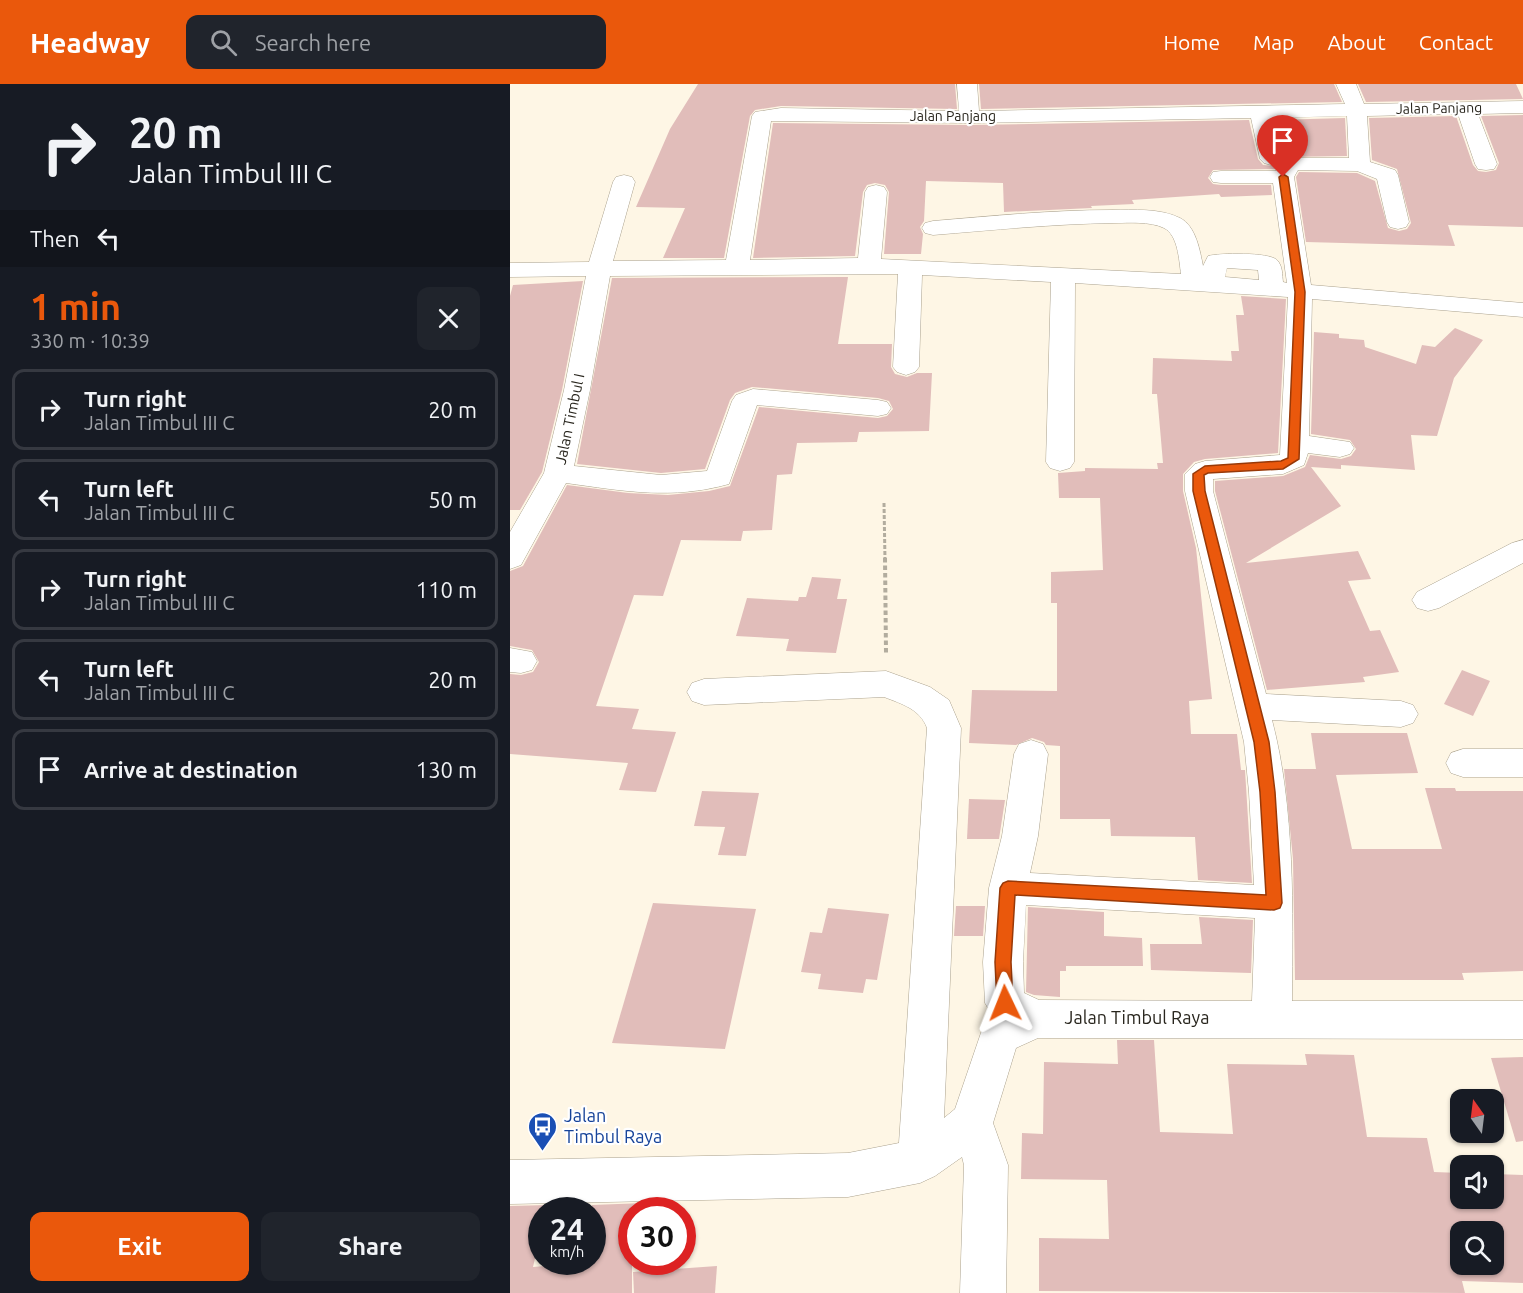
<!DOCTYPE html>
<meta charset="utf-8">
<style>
body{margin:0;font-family:Ubuntu,sans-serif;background:#20242c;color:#f1f3f6;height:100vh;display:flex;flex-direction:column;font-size:22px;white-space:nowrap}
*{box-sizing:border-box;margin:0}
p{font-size:20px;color:#9ea1a6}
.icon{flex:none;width:33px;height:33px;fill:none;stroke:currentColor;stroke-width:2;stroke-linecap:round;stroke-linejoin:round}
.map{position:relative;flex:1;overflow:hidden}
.drawer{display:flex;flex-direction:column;background:#171b24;width:510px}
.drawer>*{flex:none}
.banner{background:#171b24;color:#f1f3f6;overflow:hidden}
.needle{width:39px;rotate:346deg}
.buttons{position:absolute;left:940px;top:1005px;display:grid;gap:12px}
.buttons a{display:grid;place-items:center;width:54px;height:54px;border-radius:12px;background:#171b24;box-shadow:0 2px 4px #0004;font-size:30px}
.speed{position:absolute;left:18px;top:1113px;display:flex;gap:12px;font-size:30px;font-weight:700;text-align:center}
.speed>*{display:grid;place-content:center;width:78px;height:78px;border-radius:50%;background:#171b24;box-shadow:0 2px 4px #0004;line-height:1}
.speed small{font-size:15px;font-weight:400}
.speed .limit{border:9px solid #d22;background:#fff;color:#111}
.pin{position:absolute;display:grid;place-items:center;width:51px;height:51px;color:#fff;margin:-62px -26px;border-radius:50% 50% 50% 0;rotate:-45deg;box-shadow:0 0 6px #0007}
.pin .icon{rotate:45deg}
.me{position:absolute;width:66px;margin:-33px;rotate:358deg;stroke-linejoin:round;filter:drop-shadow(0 0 4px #0008)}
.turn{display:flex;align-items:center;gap:21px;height:126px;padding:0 30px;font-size:27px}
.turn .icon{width:78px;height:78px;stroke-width:2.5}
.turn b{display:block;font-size:42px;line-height:51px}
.then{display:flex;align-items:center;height:57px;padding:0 30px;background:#0003;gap:12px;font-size:22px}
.round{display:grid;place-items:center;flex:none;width:63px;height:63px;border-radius:12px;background:#20242c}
.summary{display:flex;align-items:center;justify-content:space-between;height:102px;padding:0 30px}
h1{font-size:36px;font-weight:700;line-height:45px;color:#ea580c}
.primary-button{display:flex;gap:12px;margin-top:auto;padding:12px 30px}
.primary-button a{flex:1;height:69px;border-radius:12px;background:#ea580c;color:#fff;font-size:24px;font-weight:700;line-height:69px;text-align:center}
.primary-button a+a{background:#20242c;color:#f1f3f6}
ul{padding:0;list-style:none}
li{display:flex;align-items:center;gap:18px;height:81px;margin:0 12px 9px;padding:0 18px;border:3px solid #363941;border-radius:12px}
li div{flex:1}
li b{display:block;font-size:22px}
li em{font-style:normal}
header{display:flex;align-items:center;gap:36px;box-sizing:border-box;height:84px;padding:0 30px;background:#ea580c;color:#fff}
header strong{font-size:28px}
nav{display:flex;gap:33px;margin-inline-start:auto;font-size:21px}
.search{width:420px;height:54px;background:#20242c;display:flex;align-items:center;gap:15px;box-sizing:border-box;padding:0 21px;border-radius:12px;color:#9ea1a6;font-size:22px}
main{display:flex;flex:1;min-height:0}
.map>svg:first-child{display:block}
</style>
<header>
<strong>Headway</strong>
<div class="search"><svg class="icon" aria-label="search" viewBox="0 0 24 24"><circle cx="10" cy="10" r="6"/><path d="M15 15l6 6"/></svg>Search here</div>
<nav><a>Home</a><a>Map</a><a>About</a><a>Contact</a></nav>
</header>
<main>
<section class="drawer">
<div class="banner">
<div class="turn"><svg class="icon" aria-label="right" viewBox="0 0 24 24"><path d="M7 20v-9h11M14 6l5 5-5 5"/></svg><div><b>20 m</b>Jalan Timbul III C</div></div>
<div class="then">Then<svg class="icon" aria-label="left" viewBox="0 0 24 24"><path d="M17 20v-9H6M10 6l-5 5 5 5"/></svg></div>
</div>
<div class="summary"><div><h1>1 min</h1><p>330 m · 10:39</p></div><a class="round"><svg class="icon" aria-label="close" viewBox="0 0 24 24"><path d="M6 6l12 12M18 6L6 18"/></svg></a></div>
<ul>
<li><svg class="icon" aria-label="right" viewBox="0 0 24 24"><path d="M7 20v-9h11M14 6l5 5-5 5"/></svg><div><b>Turn right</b><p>Jalan Timbul III C</p></div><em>20 m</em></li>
<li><svg class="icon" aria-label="left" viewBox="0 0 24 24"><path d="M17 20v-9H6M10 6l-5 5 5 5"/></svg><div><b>Turn left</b><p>Jalan Timbul III C</p></div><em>50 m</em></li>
<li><svg class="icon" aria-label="right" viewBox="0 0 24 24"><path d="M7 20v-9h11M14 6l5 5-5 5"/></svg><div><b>Turn right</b><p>Jalan Timbul III C</p></div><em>110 m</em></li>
<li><svg class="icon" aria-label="left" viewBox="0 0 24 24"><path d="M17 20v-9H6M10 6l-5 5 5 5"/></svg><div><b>Turn left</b><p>Jalan Timbul III C</p></div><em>20 m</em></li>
<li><svg class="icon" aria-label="arrive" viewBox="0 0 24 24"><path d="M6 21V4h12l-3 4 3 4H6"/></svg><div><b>Arrive at destination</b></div><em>130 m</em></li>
</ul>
<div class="primary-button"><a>Exit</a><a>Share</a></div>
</section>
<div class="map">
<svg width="1013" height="1209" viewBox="0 0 1013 1209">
<rect width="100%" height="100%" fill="#fef6e5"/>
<g fill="#e1bdba" fill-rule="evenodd">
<polygon points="188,0 445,0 447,25 271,22 245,26 240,32 214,174 153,174 175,124 126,123 160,45"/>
<polygon points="469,0 824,0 832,18 471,25"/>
<polygon points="848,0 1006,0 1013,15 856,18"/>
<polygon points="1013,31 1013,143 938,141 945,162 796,158 786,93 789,88 847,89 865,97 878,144 889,147 897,145 901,139 887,85 862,76 859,34 946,32 963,81 968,87 976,88 986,86 989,79 971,32"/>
<polygon points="835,34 837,72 774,73 765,36"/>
<polygon points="739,36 748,75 753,81 766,82 765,85 703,86 698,94 703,100 711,101 761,101 762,111 711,113 709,110 622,116 624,120 581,122 582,124 494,128 493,99 416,97 414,137 410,143 413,150 411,170 374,170 379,108 375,101 365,99 357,101 353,108 345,172 243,174 263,39 460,41"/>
<polygon points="338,193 328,260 382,260 381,283 385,290 397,293 407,289 422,289 419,347 349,348 347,358 287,359 282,390 267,391 262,446 233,447 231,457 171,456 153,512 124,511 86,622 129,625 122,645 166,648 146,708 109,706 118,679 0,670 0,590 11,591 23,588 29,578 22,566 0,562 0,487 13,482 57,401 118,409 158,411 199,407 220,402 249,323 368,334 377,332 383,325 379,317 368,314 242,303 225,309 220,316 195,385 151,389 67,380 102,194"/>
<polygon points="73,197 52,306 32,388 10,426 0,426 0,212 3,201"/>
<polygon points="731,212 776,215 768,369 695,375 684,378 673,390 673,407 686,464 702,615 679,617 681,650 727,650 731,686 735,686 742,799 688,796 685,753 601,752 600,735 550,735 550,662 536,661 534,658 522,654 506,661 459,659 462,606 547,607 547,519 541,519 541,488 593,486 590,414 549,414 548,389 575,387 575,384 648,385 647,379 653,379 647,310 642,310 643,274 722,277 721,267 729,267 726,231 734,231"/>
<polygon points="945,244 973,256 944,294 927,352 901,351 905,386 831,381 831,385 801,383 831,422 736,479 848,467 861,495 838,497 860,547 870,546 889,588 853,593 855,598 757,606 705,407 705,397 773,392 795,383 800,371 831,375 841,372 846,365 840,356 801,350 804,248 829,250 829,254 854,256 855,263 906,280 912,261 925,263"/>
<polygon points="302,493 331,495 327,515 337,515 326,569 276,567 279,555 226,552 237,514 288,517 289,513 296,513"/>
<polygon points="952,586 980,597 963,632 934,620"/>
<polygon points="801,649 897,649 908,689 826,691 842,765 932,765 915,704 945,704 946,707 1013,707 1013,887 952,889 954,896 785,896 783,775 774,685 806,685"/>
<polygon points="192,707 249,709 236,772 208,771 215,743 184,742"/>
<polygon points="459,715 495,716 489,755 457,755"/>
<polygon points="143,819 246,825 215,965 102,959"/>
<polygon points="446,822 475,822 473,852 444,852"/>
<polygon points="518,823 594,828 594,852 632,854 633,882 556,882 556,887 550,887 550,913 524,911 516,908"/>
<polygon points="318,824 379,830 367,896 356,895 353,909 308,905 311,890 291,888 300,848 312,849"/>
<polygon points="689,833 743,836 741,889 641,886 640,860 692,860"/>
<path d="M 607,956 L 644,956 L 650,1048 L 723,1050 L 717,980 L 797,981 L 795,970 L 844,971 L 857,1053 L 917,1054 L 924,1088 L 951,1089 L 951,1114 L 984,1114 L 984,1090 L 1013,1091 L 1013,1199 L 952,1197 L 955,1209 L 529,1207 L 529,1154 L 599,1155 L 597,1096 L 511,1095 L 512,1049 L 533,1050 L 534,978 L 608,980 ZM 951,1148 L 984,1148 L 984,1180 L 951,1180 Z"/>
<polygon points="1013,973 1013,1057 1006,1058 981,974"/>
<polygon points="134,1119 134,1126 122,1126 122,1209 0,1209 0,1122 37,1121 36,1126 32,1126 32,1144 23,1183 82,1178 82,1121"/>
<polygon points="207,1182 205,1209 124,1209 123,1188"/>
</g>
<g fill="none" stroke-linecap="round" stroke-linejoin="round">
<defs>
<g id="minor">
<path d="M 447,0 L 467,0 L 469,27 L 835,20 L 826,0 L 846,0 L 854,20 L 1013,17 L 1013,29 L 968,30 L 987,80 L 984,85 L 976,86 L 968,85 L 965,80 L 948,30 L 857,32 L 860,78 L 885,86 L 888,91 L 899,138 L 896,143 L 888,145 L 880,143 L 877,138 L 867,95 L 847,87 L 788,86 L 784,93 L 801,201 L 1013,219 L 1013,233 L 802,215 L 799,352 L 840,358 L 844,364 L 840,370 L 830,373 L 798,369 L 794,381 L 773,390 L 703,395 L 703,407 L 756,610 L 891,617 L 903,621 L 908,630 L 903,639 L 891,643 L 762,636 C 785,723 783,827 782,917 L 1013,917 L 1013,955 L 528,954 L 506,964 L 483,1039 L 498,1081 L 496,1209 L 450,1209 L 454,1081 L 452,1073 L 425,1092 L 410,1099 L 338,1113 L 0,1120 L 0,1076 L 338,1069 L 389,1059 L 417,644 C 410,625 392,620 374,613 L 194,621 L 182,617 L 177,608 L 182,599 L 194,595 L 376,587 L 420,603 L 439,616 L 451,644 L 434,1034 L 445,1025 L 475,937 L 484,934 L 475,919 L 473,878 L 479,804 L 492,752 L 504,670 L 509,660 L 521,656 L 533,660 L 538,670 L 528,752 L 520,789 L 744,801 L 739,708 L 734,658 L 675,407 L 675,390 L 685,380 L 695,377 L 770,371 L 778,213 L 565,199 L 564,378 L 560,384 L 550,387 L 540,384 L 536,378 L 541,198 L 412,191 L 409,283 L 405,288 L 396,291 L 387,288 L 383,283 L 388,190 L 100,192 L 80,306 L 64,382 L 151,391 L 197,387 L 222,317 L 226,311 L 243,305 L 368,316 L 377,318 L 381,324 L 377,330 L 368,332 L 247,321 L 219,400 C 162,416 114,407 56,399 L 11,481 L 0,485 L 0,448 L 34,389 L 54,306 L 76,192 L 0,193 L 0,179 L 79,178 L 103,98 L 106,93 L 114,91 L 122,93 L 125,98 L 103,177 L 216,176 L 242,32 L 245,28 L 271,24 L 449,27 ZM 837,32 L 839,74 L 781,74 L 773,75 L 766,87 L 711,87 L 703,88 L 700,93 L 703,98 L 711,99 L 763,99 L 777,199 L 773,198 C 772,191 773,182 767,176 C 759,168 709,169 698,172 L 693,182 C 690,167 686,142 670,134 C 650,124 623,126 602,126 C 542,126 482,132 423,137 L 415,139 L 412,144 L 415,149 L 423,151 C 483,146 543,140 603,139 C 618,139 640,137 654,144 C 668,151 669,176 671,190 L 371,175 L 377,108 L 374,103 L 366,101 L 358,103 L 355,108 L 348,174 L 240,176 L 261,37 L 460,39 L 741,34 L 750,75 L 754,79 L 761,81 L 768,79 L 772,75 L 762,34 ZM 717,184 L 748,186 L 749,196 L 715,193 ZM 516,821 L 745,834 L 742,917 L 529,916 L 514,909 L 513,878 Z"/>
<polygon points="1013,456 1013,479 929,524 918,527 907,524 902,516 907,508 1002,459"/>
<polygon points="0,564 22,568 27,577 22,586 11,589 0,588"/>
<polygon points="953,665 1013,665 1013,693 953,693 941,689 936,679 941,669"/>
</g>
</defs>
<use href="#minor" stroke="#aba28e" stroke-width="1"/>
<polyline stroke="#b2ac9e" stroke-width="3" stroke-dasharray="4 2" stroke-linecap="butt" points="374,419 375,476"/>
<polyline stroke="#b2ac9e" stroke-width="4" stroke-dasharray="4.5 3" stroke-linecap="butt" points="375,474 376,569"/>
<use href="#minor" fill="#fff" fill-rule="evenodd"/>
</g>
<polygon fill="#ea580c" stroke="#983908" stroke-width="1.5" points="773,90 778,93 795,208 789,375 773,385 698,389 694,391 695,407 759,658 765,708 772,819 770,824 764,826 505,811 501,878 503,919 501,924 495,926 489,924 487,919 485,878 490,804 493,799 498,797 756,811 750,708 744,658 683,407 683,390 695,382 771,377 778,374 785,208 769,93"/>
<defs>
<symbol id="bus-pin" viewBox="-11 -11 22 30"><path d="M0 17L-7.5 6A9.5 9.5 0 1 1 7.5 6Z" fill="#1a4fb4" stroke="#fff"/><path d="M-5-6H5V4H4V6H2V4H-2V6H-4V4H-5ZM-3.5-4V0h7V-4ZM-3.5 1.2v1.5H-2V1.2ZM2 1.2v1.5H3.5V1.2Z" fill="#fff"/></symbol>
</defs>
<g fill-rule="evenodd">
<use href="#bus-pin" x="16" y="1026" width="33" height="45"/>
</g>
<g text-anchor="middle" stroke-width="4.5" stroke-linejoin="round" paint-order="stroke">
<g font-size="14" fill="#28251d" stroke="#fff">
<text transform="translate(929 24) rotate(-1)" y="5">Jalan Panjang</text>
<text x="443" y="37">Jalan Panjang</text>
</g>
<g font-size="15" fill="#28251d" stroke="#fff">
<text transform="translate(60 335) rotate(-78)" y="5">Jalan Timbul I</text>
</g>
<g font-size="18" fill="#28251d" stroke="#fff">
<text x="627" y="940">Jalan Timbul Raya</text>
</g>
<g font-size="18" fill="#164399" stroke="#fff" text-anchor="start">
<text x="54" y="1038">Jalan<tspan x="54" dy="21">Timbul Raya</tspan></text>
</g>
</g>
</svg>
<div class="buttons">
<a><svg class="needle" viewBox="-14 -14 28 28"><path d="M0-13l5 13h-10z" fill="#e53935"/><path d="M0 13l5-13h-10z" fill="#9ea1a6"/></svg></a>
<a><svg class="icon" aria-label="sound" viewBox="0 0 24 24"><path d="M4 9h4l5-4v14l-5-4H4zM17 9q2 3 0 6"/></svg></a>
<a><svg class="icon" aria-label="search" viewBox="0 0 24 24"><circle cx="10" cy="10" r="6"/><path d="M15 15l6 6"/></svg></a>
</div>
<div class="speed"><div>24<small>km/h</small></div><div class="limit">30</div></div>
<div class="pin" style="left:773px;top:93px;background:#d93025"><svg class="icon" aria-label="arrive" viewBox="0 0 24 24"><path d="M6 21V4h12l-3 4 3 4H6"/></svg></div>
<svg class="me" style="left:495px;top:919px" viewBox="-20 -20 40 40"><path d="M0-17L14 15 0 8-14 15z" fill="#ea580c" stroke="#fff" stroke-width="4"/></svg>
</div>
</main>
